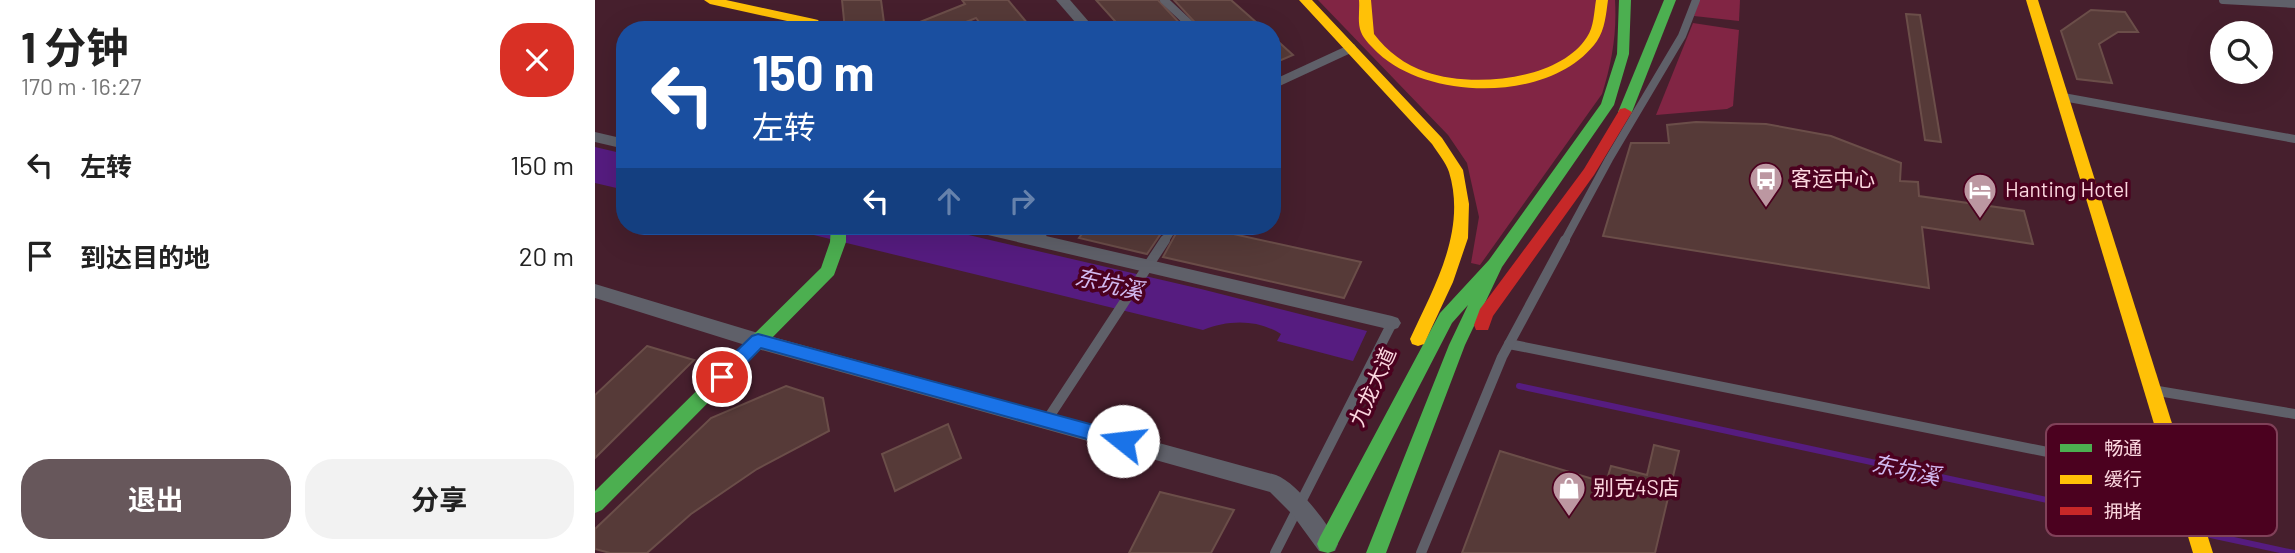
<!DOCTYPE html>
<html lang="zh">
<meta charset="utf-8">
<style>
body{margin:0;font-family:Barlow,"Noto Sans SC",sans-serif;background:#f2f2f2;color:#222;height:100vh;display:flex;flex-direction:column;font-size:26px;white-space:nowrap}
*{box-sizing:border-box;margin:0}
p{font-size:23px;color:#767676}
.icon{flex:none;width:38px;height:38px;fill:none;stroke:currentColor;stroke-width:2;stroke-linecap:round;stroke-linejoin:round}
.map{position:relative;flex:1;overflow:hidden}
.sheet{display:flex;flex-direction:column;background:#fff;width:595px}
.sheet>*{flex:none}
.hud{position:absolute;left:21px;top:21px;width:665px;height:214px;border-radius:28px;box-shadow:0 7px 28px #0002;background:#1a4fa0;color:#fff;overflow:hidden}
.tools{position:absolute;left:1615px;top:21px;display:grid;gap:14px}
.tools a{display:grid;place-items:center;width:63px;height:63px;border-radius:50%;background:#fff;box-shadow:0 7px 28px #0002;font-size:35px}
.pin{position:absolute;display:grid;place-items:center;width:60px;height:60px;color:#fff;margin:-30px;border:4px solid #fff;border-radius:50%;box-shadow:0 2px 7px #0007}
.me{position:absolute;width:77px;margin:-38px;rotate:286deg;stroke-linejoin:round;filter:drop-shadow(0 0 5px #0008)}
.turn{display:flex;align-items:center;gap:24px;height:147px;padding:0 21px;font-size:32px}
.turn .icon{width:91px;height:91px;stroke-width:2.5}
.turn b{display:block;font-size:49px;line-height:60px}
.lanes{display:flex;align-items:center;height:66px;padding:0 21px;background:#0003;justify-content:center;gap:35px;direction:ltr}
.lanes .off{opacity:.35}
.round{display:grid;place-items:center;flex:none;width:74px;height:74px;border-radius:28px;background:#f2f2f2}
.headline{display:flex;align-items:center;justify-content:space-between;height:119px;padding:0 21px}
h1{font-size:42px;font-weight:700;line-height:52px}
.primary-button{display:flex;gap:14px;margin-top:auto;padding:14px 21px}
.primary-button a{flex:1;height:80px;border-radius:28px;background:#67575b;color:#fff;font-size:28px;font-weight:700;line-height:80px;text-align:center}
.primary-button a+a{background:#f2f2f2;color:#222}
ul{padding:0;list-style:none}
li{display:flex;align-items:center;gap:21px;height:91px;padding:0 21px}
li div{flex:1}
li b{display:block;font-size:26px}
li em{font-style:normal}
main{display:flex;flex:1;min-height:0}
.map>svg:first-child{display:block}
</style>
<main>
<section class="sheet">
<div class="headline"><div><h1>1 分钟</h1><p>170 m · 16:27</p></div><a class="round" style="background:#d93025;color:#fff"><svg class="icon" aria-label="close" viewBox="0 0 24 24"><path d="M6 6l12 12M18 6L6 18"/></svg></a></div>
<ul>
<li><svg class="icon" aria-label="left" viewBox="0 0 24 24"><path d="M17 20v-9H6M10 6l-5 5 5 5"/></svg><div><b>左转</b></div><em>150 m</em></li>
<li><svg class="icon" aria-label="arrive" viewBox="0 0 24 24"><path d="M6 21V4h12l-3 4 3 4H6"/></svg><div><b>到达目的地</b></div><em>20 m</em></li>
</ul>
<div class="primary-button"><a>退出</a><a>分享</a></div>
</section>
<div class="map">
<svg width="1700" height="553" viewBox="0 0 1700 553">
<rect width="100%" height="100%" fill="#461f2d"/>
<g fill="#812544">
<path d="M 723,0 L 1020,0 C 1022,33 1017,62 1007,94 L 885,265 L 876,263 L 884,217 L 872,163 L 853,135 Z"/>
<polygon points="1104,0 1145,0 1144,21 1099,16"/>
<polygon points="1098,23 1144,30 1138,106 1132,109 1061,115"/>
</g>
<g fill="#561c80">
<polygon points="0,147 30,154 30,190 0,183"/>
<path d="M 182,226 L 335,226 L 606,289 L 772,331 L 758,361 L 682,341 L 686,334 C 662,319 633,320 608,330 Z"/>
</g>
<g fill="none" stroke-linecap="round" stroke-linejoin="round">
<g stroke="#561c80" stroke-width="6">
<polyline points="924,386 1591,530"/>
<polyline points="1611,534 1699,553"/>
</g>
</g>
<g fill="#563a38" stroke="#6b4e49" stroke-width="2">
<polygon points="247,0 286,0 290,30 250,30"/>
<polygon points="367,0 413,0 438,30 390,30 381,18 351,30 305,30 370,4"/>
<polygon points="501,0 563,0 591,30 528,30"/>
<polygon points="579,0 636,0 670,30 607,30"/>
<polygon points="1496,10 1530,12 1543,32 1523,32 1504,44 1517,83 1482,79 1466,31"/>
<polygon points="1311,14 1325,15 1346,142 1330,140"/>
<polygon points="677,36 698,55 677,64"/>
<polygon points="1101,122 1171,124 1236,136 1306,163 1305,181 1323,182 1324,196 1429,211 1438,244 1327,227 1334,288 1008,236 1036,143 1074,143 1072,125"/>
<polygon points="493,226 571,226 552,254 484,238"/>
<polygon points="585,226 602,226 766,262 749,298 568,257"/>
<polygon points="52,346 99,360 0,458 0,395"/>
<polygon points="191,386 228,398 234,431 162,469 96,514 52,553 15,553 0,549 0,529 116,418"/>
<polygon points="353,424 366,458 300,491 287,454"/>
<polygon points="1059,445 1084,451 1060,553 867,553 905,451 1011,483 1016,466 1052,475"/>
<polygon points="565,492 639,510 616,553 534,553"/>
</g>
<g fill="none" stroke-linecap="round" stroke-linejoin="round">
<g stroke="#5f6069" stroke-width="8">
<polyline points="569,0 601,30"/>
<polyline points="1628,0 1700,4"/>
<polyline points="677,85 757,48"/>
<polyline points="1468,97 1700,139"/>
<polyline points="569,242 579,226"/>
<polyline points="969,242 1014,159 1087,36 1101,0"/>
</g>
<g stroke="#5f6069" stroke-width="10">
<polyline points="914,344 1582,478"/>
<polyline points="1563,391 1700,414"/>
<polyline points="452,420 570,240"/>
<polyline points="680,553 797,323"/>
<polyline points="826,553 907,357 970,240"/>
</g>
<g fill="#5f6069" fill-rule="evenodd">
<polygon points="461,0 475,0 501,30 487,30"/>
<polygon points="0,132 30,139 30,149 0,142"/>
<polygon points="372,226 405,226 435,233 441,226 458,226 451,236 797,316 803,318 806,323 803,328 797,330 380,232 374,230"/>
<path d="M 0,284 L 163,333 L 681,475 C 701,482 734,524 743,544 L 740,551 L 724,551 L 697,514 L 675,492 L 163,349 L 0,298 Z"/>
</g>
<g fill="#4caf50" fill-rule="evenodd">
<polygon points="1024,0 1036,0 1034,54 1019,105 907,267 870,345 791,553 771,553 854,345 873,305 857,323 739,551 733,553 725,551 722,544 725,537 845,313 894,260 1006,104 1022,54"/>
<polygon points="1069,0 1081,0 1037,112 1035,115 1025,115 1023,112"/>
<polygon points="236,226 251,226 251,242 239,275 7,510 0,513 0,491 226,268 235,242"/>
</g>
<g fill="#ffc107" fill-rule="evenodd">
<polygon points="109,0 131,0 219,19 223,20 230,30 218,30 215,26 115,4"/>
<path d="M 704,0 L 717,0 L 847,138 L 868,170 L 874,204 L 873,238 L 858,282 L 829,344 L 823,346 L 817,344 L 815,339 C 839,287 872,231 854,172 C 851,163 843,153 837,144 Z"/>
<path d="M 764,0 L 776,0 L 779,34 C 792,51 810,65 831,72 C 876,88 964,81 992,37 C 999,27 999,12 1001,0 L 1013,0 C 1011,14 1010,29 1002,41 C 958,103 834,101 783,53 C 777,47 769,40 766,32 C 762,22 765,10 764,0 Z"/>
<polygon points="1431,0 1443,0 1618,553 1598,553"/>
</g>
<polygon fill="#c62828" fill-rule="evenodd" points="1030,108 1037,112 999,175 898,316 893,330 881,330 879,325 885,309 989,169 1025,109"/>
</g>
<polygon fill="#1a73e8" stroke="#114b97" stroke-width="2" points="163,334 528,433 535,435 537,441 535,447 528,449 166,348 133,382 127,384 120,382 118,377 120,372 157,336"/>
<defs>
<symbol id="bus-pin" viewBox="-11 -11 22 30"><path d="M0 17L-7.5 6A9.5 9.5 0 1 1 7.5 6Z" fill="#bc97a1" stroke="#4b011f"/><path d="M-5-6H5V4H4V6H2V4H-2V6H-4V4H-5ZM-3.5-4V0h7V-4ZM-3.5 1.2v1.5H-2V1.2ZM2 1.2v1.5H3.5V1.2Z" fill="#fff"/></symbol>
<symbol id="hotel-pin" viewBox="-11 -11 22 30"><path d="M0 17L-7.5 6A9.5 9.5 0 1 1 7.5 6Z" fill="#bc97a1" stroke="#4b011f"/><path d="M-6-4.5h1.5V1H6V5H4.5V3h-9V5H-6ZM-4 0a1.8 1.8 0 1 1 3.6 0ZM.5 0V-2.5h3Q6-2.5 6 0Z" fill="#fff"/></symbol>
<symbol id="shop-pin" viewBox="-11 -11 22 30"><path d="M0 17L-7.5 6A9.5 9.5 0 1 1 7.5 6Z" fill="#bc97a1" stroke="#4b011f"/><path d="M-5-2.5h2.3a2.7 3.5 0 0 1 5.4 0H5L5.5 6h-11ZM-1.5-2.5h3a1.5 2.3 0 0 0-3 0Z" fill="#fff"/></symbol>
</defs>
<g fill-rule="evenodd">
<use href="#bus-pin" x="1152" y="160" width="38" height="52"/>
<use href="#hotel-pin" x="1366" y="171" width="38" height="52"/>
<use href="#shop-pin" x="955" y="469" width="38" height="52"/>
</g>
<g text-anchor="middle" stroke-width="7" stroke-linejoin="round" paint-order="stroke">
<g font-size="21" fill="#fcd7df" stroke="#4b011f" text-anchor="start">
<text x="1196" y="186">客运中心</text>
<text x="1410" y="197">Hanting Hotel</text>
<text x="998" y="495">别克4S店</text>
</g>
<g font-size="21" fill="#fcd7df" stroke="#4b011f">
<text transform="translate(778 387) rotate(-66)" y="7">九龙大道</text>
</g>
<g font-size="23" font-style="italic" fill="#d2baf1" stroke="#4b011f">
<text transform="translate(514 284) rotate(13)" y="8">东坑溪</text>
<text transform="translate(1311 470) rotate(12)" y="8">东坑溪</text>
</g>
</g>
<rect x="1451" y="424" width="231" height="112" rx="10" fill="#4b011f" stroke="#804159" stroke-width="2"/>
<rect x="1465" y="444" width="32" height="8" fill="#4caf50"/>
<rect x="1465" y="475" width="32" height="9" fill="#ffc107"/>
<rect x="1465" y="507" width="32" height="8" fill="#c62828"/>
<g font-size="19" fill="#fcd7df">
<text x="1509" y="455">畅通</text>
<text x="1509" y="486">缓行</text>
<text x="1509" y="518">拥堵</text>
</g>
</svg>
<div class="tools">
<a><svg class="icon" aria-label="search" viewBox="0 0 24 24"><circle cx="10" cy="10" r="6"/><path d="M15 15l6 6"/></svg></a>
</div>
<div class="pin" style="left:127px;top:377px;background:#d93025"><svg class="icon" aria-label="arrive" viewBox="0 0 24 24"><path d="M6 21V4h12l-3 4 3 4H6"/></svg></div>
<svg class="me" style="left:528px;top:441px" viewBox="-20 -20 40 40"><circle r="19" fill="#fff"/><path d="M0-13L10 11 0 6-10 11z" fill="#1a73e8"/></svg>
<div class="hud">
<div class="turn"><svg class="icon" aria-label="left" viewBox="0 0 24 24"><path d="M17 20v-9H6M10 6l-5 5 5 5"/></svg><div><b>150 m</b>左转</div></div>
<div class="lanes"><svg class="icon" aria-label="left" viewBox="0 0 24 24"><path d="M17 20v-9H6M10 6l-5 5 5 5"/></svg><svg class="icon off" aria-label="ahead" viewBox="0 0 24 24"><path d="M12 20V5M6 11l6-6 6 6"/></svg><svg class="icon off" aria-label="right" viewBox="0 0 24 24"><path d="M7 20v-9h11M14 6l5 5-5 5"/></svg></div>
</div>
</div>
</main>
